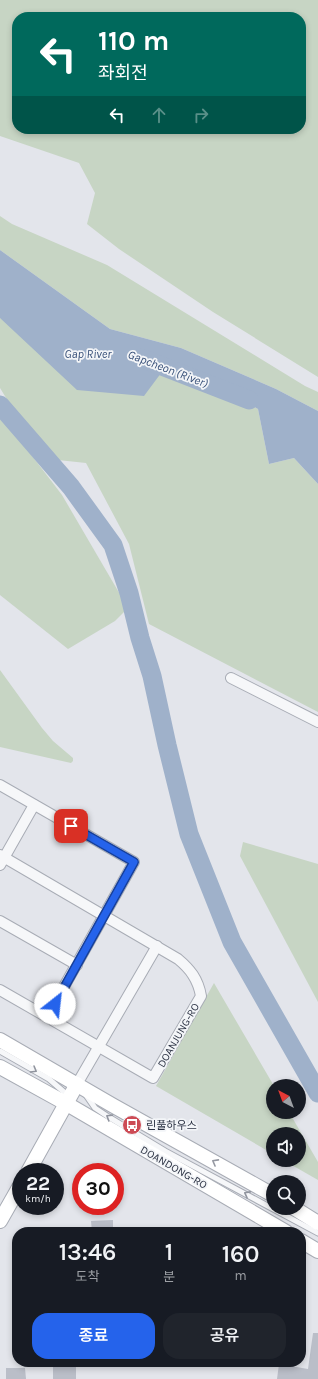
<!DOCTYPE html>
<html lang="ko">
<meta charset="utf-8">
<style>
body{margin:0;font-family:Karla,"Noto Sans KR",sans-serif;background:#20242c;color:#f1f3f6;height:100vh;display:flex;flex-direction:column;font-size:15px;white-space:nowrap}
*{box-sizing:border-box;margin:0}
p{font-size:13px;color:#9ea1a6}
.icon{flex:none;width:22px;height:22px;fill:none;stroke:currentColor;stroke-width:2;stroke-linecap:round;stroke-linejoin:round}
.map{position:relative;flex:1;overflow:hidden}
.sheet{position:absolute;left:12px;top:1227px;width:294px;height:140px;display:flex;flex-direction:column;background:#171b24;border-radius:16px;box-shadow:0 2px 6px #0003}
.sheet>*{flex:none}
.top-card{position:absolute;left:12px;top:12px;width:294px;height:122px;border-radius:16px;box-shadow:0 2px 6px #0003;background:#00695c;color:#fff;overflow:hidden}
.needle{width:26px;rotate:319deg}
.tools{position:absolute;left:266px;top:1079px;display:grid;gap:8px}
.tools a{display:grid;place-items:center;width:40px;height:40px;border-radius:50%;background:#171b24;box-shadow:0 2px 6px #0003;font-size:20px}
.speed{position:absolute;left:12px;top:1163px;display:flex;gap:8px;font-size:20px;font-weight:700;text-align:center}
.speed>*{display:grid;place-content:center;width:52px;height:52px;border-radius:50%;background:#171b24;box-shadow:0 2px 6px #0003;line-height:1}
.speed small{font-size:10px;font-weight:400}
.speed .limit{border:6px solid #d22;background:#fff;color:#111}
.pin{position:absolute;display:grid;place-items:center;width:34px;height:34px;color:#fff;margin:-17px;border-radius:8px;box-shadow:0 2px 6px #0006}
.me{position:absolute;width:44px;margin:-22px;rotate:29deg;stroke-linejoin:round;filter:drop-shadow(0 0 3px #0008)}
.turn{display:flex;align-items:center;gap:14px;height:84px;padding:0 20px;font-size:18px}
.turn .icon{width:52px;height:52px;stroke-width:2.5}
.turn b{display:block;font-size:28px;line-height:34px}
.lanes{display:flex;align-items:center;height:38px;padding:0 20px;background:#0003;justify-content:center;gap:20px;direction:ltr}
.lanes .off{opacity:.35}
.eta{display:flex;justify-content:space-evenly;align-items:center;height:68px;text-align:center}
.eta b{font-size:24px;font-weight:600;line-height:28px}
.button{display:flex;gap:8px;margin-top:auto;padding:8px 20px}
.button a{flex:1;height:46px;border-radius:16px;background:#2563eb;color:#fff;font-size:16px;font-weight:600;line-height:46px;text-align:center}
.button a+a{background:#20242c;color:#f1f3f6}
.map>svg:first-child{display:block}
</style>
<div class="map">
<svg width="318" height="1379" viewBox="0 0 318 1379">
<rect width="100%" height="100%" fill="#e3e5eb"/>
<g fill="#c7d5c4" fill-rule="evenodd">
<path d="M 0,0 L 318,0 L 318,377 L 213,312 L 119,249 L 87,224 L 95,193 L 79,163 L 0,136 ZM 17,17 L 301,17 L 301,129 L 17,129 Z"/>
<polygon points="0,216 12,224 107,265 305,386 318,392 318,411 276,389 181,348 110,329 0,250"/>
<polygon points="0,318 170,361 258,409 269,464 294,458 318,484 318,712 149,624 129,544 86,463 58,460 24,427 0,388"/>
<polygon points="0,414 62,495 128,608 115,621 68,649 0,595"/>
<polygon points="0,670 42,728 53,741 73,758 73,761 71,763 0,747"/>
<polygon points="243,842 318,864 318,1002 240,856"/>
<polygon points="214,983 274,1086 273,1112 289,1112 318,1162 318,1180 283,1160 299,1160 299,1134 273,1134 273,1154 156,1086"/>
</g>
<polygon fill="#9fb1ca" points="0,250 110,329 181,348 276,389 318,411 318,484 294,458 269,464 258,409 170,361 144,396 77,390 0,318"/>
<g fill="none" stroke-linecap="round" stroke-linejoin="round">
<g stroke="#9fb1ca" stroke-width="19">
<polyline points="141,358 249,400"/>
<polyline points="0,405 71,487 113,545 129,593 140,638 152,676 167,745 189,834 232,942 318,1093"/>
</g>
</g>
<g fill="#babec8">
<polygon points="113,1220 113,1232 92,1232 91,1221"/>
<polygon points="313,1333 318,1333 318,1379 277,1379 279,1364 308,1369"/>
<rect x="53" y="1362" width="23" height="17"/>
<polygon points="6,1368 25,1368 26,1379 6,1379"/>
</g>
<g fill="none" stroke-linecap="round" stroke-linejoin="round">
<defs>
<g id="lane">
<polyline points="0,1051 49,1079 64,1092 65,1099"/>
<polyline points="86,1095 95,1108 107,1116 165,1151 318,1233"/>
</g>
<g id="street">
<polyline points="231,678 318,722"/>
<polyline points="0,785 134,862 47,1017"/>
<path d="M 0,855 L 178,959 C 190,969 198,979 201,996 L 153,1078 L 0,990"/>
<polyline points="0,865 34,805"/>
<polyline points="0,921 77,965"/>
<polyline points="77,1084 157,946"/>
</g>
<g id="secondary">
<polyline points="0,1040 112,1105 273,1195"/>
<polyline points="0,1067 67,1104 286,1232"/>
<polyline points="28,1172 77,1084"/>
<polyline points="294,1208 318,1223"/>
<polyline points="0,1221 21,1184"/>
<polyline points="301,1241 318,1251"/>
</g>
</defs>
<use href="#lane" stroke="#a8acb5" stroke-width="7"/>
<use href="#street" stroke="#a8acb5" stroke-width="12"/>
<use href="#secondary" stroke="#a8acb5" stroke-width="16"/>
<use href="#lane" stroke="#f6f7f9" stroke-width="5"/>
<use href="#street" stroke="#f6f7f9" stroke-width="10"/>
<use href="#secondary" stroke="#fff" stroke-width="14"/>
</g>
<defs><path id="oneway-chevron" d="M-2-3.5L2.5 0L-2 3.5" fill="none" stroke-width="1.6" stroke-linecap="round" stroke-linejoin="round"/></defs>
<g stroke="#90949e">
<use href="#oneway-chevron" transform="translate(34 1070) rotate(30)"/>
<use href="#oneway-chevron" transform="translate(109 1117) rotate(-148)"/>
<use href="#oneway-chevron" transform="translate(247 1194) rotate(-152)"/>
</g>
<use stroke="#9598a1" href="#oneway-chevron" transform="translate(215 1162) rotate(-151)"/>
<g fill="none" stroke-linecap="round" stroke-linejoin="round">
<defs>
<polyline id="route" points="55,1004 134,862 71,826"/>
</defs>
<use href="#route" stroke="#184099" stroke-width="10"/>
<use href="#route" stroke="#2563eb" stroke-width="7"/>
</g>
<defs>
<symbol id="bus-disc" viewBox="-11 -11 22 22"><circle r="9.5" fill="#cd4b55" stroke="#f3f5f8"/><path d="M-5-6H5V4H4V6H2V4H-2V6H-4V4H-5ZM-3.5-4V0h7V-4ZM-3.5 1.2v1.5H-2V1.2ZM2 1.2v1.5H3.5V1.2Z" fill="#fff"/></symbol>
</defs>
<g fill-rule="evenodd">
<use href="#bus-disc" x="121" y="1114" width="22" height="22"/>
</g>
<g text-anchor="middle" stroke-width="3.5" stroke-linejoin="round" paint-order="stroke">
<g font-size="11" fill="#2b3243" stroke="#f3f5f8">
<text transform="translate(178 1035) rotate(-60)" y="4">DOANJUNG-RO</text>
<text transform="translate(174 1167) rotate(30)" y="4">DOANDONG-RO</text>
</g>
<g font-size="11" fill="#2b3243" stroke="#f3f5f8" text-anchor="start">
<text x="146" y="1129">린풀하우스</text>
</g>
<g font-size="12" font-style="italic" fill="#354e77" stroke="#f3f5f8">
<text x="88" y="358">Gap River</text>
<text transform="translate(168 369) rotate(21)" y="4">Gapcheon (River)</text>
</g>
</g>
</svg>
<div class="tools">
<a><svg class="needle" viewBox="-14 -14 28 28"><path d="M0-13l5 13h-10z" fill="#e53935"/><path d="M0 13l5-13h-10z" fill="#9ea1a6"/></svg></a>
<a><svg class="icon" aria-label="sound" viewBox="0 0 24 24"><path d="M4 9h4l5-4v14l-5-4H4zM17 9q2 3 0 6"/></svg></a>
<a><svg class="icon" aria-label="search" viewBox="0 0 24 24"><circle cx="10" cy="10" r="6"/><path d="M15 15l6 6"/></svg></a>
</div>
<div class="speed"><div>22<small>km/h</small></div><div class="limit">30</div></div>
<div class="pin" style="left:71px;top:826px;background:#d93025"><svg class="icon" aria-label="arrive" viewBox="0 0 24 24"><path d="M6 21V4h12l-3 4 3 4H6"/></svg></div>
<svg class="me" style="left:55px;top:1004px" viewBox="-20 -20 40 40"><circle r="19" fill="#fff"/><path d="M0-13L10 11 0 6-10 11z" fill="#2563eb"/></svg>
<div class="top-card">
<div class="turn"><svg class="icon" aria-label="left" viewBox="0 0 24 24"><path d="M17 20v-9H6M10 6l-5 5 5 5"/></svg><div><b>110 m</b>좌회전</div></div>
<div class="lanes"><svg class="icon" aria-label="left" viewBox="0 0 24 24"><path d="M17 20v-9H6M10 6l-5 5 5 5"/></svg><svg class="icon off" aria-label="ahead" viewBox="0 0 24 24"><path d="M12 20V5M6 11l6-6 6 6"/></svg><svg class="icon off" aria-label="right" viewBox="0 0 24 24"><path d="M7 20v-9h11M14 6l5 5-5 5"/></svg></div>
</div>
<section class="sheet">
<div class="eta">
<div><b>13:46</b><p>도착</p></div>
<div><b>1</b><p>분</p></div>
<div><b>160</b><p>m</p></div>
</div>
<div class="button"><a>종료</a><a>공유</a></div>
</section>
</div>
